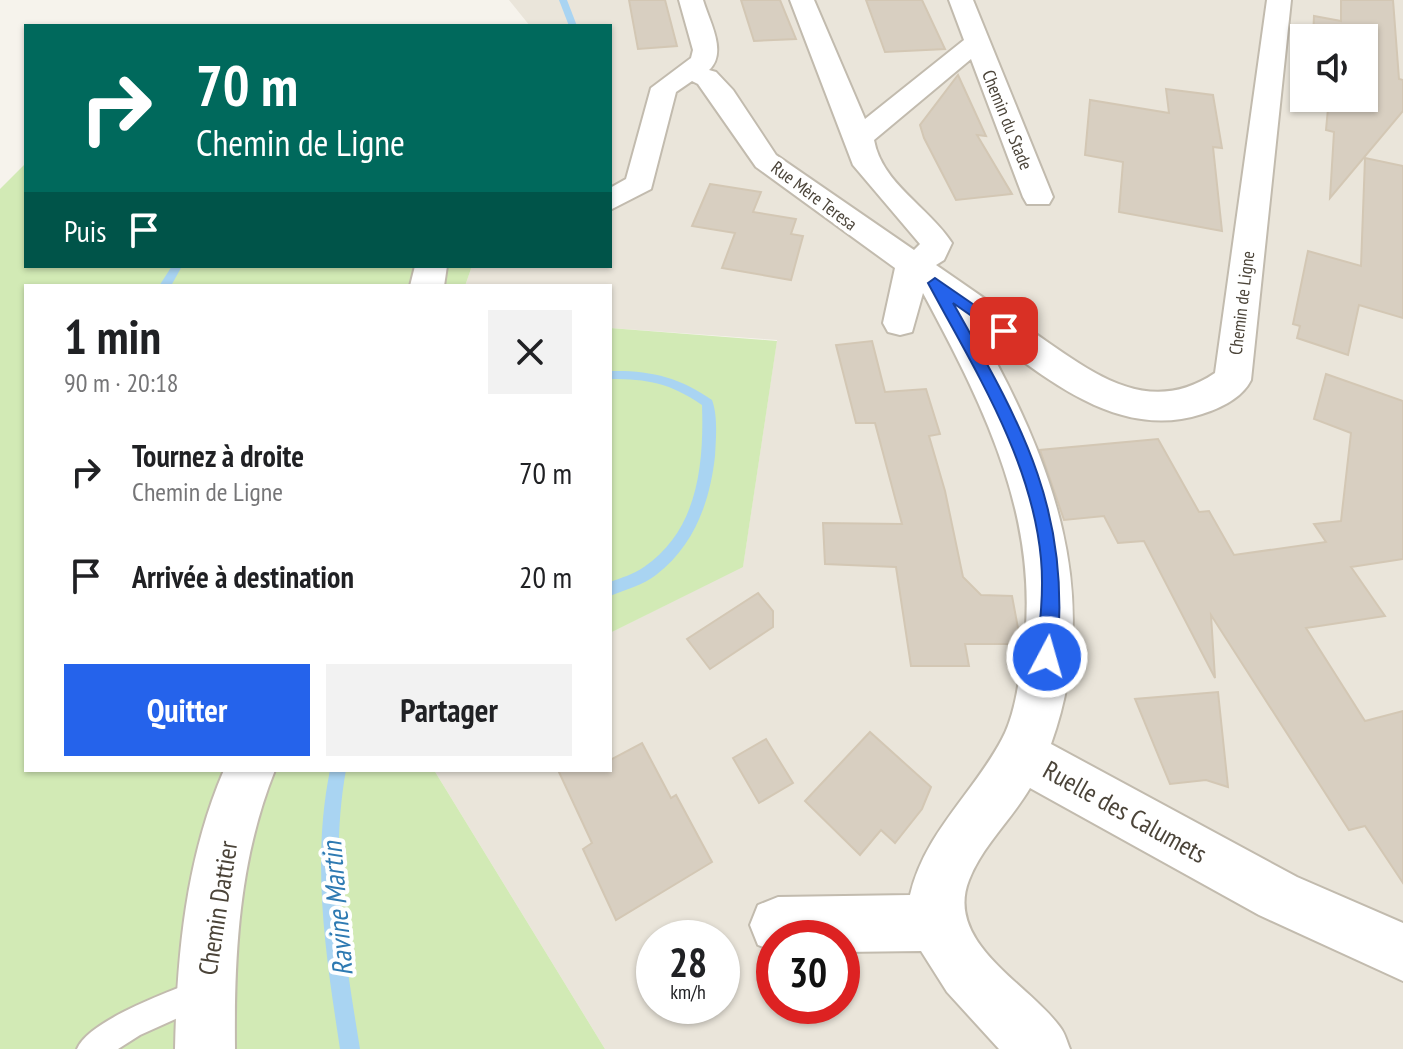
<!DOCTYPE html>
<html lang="fr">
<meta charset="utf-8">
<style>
body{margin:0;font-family:"PT Sans Narrow",sans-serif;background:#f2f2f2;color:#202124;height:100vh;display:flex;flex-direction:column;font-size:30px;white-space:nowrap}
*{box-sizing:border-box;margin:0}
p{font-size:26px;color:#757577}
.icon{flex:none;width:44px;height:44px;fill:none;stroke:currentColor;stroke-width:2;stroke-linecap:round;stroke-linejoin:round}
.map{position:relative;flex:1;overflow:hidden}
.side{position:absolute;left:24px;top:284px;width:588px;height:488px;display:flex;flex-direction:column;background:#fff;border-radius:0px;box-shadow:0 2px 6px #0004}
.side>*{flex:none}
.hud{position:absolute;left:24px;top:24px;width:588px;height:244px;border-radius:0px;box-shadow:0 2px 6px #0004;background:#00695c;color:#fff;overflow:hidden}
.controls{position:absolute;left:1290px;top:24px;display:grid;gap:16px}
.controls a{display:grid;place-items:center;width:88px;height:88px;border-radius:0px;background:#fff;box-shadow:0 2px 6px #0004;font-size:40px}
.speed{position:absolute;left:636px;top:920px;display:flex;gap:16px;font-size:40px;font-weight:700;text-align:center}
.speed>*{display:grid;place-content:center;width:104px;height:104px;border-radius:50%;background:#fff;box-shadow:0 2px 6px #0004;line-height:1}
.speed small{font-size:20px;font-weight:400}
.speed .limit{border:12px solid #d22;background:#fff;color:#111}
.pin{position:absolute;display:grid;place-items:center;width:68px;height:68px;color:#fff;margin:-34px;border-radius:16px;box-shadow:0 4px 12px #0006}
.me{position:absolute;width:88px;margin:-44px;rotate:6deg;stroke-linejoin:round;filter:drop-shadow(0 0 6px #0008)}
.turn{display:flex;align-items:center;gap:28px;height:168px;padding:0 40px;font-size:36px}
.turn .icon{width:104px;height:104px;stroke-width:2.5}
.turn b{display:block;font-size:56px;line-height:68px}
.then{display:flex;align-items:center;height:76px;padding:0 40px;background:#0003;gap:16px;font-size:30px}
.round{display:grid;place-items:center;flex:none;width:84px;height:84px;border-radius:0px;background:#f2f2f2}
.headline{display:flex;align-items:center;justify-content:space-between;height:136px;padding:0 40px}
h1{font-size:48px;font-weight:700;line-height:60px}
.primary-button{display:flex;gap:16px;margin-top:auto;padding:16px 40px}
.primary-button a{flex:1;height:92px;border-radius:0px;background:#2563eb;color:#fff;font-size:32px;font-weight:700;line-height:92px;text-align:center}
.primary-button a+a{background:#f2f2f2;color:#202124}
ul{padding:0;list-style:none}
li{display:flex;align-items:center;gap:24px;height:104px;padding:0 40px}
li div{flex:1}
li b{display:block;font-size:30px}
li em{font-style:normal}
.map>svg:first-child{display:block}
</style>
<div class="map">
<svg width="1403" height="1049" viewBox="0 0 1403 1049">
<rect width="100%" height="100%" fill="#f6f3ec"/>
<path fill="#eae5da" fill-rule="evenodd" d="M 509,0 L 1403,0 L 1403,1049 L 605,1049 L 434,770 L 610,770 L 610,633 L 743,566 L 777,340 L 610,328 L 610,286 L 465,286 L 472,266 L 610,266 L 610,26 L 530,26 ZM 1304,38 L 1364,38 L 1364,98 L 1304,98 ZM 654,938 L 722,938 L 722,1006 L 654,1006 ZM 774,938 L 842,938 L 842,1006 L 774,1006 Z"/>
<g fill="#d2eab5">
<polygon points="26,163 26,266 472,266 465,286 26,286 26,770 434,770 605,1049 0,1049 0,189"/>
<polygon points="610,328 777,341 743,567 610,633"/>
</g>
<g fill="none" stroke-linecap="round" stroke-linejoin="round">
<g fill="#a9d4f2" fill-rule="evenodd">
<polygon points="559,0 567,0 577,26 569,26"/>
<polygon points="172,266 182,266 171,286 159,286"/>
<path d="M 610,371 C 649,370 680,377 712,400 C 718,416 716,438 715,456 C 710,502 694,546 656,575 C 643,585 625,590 610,596 L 610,582 C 621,578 634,574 644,567 C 698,530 704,465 702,405 C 670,383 648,379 610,379 Z"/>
<path d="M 330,770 L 346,770 C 329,864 345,956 360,1049 L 340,1049 C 326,956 311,864 330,770 Z"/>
</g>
</g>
<g fill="#d8cfc1" stroke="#d3c7b4" stroke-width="2">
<polygon points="629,0 665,0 677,46 638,49"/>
<polygon points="741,0 780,0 796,39 754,41"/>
<polygon points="866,0 922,0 945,49 885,52"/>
<polygon points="1341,0 1393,0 1399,79 1403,80 1403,111 1330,198 1334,132 1326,130 1329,98 1364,98 1364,38 1313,38 1314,16 1341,21"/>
<polygon points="958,75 986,136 977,135 1012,194 956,200 924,138 920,125"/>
<polygon points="1166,89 1213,95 1222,148 1213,147 1222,231 1119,212 1123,162 1085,155 1090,100 1169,113"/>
<polygon points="1365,158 1403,166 1403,318 1359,305 1348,355 1297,338 1300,326 1293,324 1308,251 1361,266"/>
<polygon points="710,184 761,192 753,212 796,219 791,234 803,236 791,280 722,268 735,233 692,226"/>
<polygon points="872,341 885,392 926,389 940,434 929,436 945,491 963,577 981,595 1012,596 1021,644 965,644 969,666 911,666 896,567 825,564 823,523 902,524 875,423 856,423 836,345"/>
<polygon points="1326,374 1403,401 1403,559 1351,567 1385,616 1306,628 1365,721 1403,711 1403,883 1365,826 1349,830 1211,615 1215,678 1144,541 1118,543 1104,516 1064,520 1040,450 1158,439 1199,512 1209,511 1234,555 1326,542 1314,524 1341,521 1351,433 1314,419"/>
<polygon points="758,593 773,611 773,627 710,669 687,639"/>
<polygon points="1218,692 1228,787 1206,780 1170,784 1135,699"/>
<polygon points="870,732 931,787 922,809 895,843 881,830 860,855 805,801"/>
<polygon points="766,739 793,783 759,803 733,758"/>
<polygon points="642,743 671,798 676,795 712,862 616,920 583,849 592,843 558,770 610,770 610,760"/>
</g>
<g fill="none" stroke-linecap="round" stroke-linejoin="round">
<defs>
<path id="service" d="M 201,979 L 211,983 L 215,993 L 211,1003 L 140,1035 L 118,1049 L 77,1049 C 89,1020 171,991 201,979 Z"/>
<g id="minor">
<path d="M 679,0 L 703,0 C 709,21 728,52 709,70 L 716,72 L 733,90 L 776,155 L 914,250 L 920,244 L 853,165 L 790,0 L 814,0 L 865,119 L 964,40 L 949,0 L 973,0 L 1053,197 L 1049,204 L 1027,204 L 1023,197 L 971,59 L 874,140 C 882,184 929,207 952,243 L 944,260 L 936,265 C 968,287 1001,310 1033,332 C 1090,371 1147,419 1215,373 L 1267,0 L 1291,0 L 1251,380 C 1242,398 1221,408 1202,414 C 1116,442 1041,374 977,327 C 1051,458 1105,594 1051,744 L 1297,877 L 1403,923 L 1403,981 L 1259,915 L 1030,788 C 1012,819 982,846 969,880 C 944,943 1029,984 1060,1027 C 1065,1033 1067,1042 1070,1049 L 999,1049 L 947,992 L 921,951 L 842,952 L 842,938 L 774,938 L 774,951 L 758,945 L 750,925 L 758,905 L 778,897 L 910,895 C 925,832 973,794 1002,739 C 1014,717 1018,687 1022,662 C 1044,526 986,410 923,293 L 912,332 L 900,335 L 888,332 L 883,323 L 895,268 L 756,167 L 698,84 L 692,81 L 676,92 L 651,189 L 610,210 L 610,188 L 626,179 L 651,88 L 691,58 L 693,50 Z"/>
<polygon points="415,266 447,266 444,286 410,286"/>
<path d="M 224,770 L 275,770 C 239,859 234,954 235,1049 L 175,1049 C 177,954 186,858 224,770 Z"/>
</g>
</defs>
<use href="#service" stroke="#c2bbae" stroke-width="4"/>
<use href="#minor" stroke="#c2bbae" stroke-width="4"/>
<use href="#service" fill="#fff" fill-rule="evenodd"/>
<use href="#minor" fill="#fff" fill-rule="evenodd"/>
</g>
<path fill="#2563eb" stroke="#184099" stroke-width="2" d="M 935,278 L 1012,331 L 1004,337 L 999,335 L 953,303 C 1023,427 1071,509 1057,657 L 1054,663 L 1047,666 L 1039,663 L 1036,657 C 1040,624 1044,592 1041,559 C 1032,459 974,369 928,283 Z"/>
<g text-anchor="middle" stroke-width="8" stroke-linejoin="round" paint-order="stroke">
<g font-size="18" fill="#4b4439" stroke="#fff">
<text transform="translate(1007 120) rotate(68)" y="6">Chemin du Stade</text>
<text transform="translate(814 196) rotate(37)" y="6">Rue Mère Teresa</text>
<text transform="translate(1242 303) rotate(-83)" y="6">Chemin de Ligne</text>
</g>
<g font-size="26" fill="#4b4439" stroke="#fff">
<text transform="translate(1125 812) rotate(29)" y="9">Ruelle des Calumets</text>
<text transform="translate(218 908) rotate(-81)" y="9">Chemin Dattier</text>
</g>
<g font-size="28" font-style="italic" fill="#2e7ab2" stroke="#fff">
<text transform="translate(337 909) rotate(-95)" y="10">Ravine Martin</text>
</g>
</g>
</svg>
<div class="controls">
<a><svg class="icon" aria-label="sound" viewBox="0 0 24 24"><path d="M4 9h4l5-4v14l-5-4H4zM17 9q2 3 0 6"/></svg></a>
</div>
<div class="speed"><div>28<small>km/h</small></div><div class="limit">30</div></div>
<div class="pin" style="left:1004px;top:331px;background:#d93025"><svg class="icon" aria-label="arrive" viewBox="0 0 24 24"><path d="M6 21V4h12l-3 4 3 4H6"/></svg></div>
<svg class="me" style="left:1047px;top:657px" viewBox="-20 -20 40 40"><circle r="17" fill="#2563eb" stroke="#fff" stroke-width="3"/><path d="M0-11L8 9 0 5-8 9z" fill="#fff"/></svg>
<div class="hud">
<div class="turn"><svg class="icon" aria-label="right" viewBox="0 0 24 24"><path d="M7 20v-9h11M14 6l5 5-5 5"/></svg><div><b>70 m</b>Chemin de Ligne</div></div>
<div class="then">Puis<svg class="icon" aria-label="arrive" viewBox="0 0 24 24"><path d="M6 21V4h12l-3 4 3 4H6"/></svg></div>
</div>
<section class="side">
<div class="headline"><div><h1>1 min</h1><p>90 m · 20:18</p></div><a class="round"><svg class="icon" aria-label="close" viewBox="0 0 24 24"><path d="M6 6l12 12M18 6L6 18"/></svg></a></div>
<ul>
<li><svg class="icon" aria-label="right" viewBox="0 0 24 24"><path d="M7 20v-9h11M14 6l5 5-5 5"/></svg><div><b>Tournez à droite</b><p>Chemin de Ligne</p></div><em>70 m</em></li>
<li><svg class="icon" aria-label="arrive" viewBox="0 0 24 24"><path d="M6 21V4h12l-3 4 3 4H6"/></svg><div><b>Arrivée à destination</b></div><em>20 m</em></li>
</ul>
<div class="primary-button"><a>Quitter</a><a>Partager</a></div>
</section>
</div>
